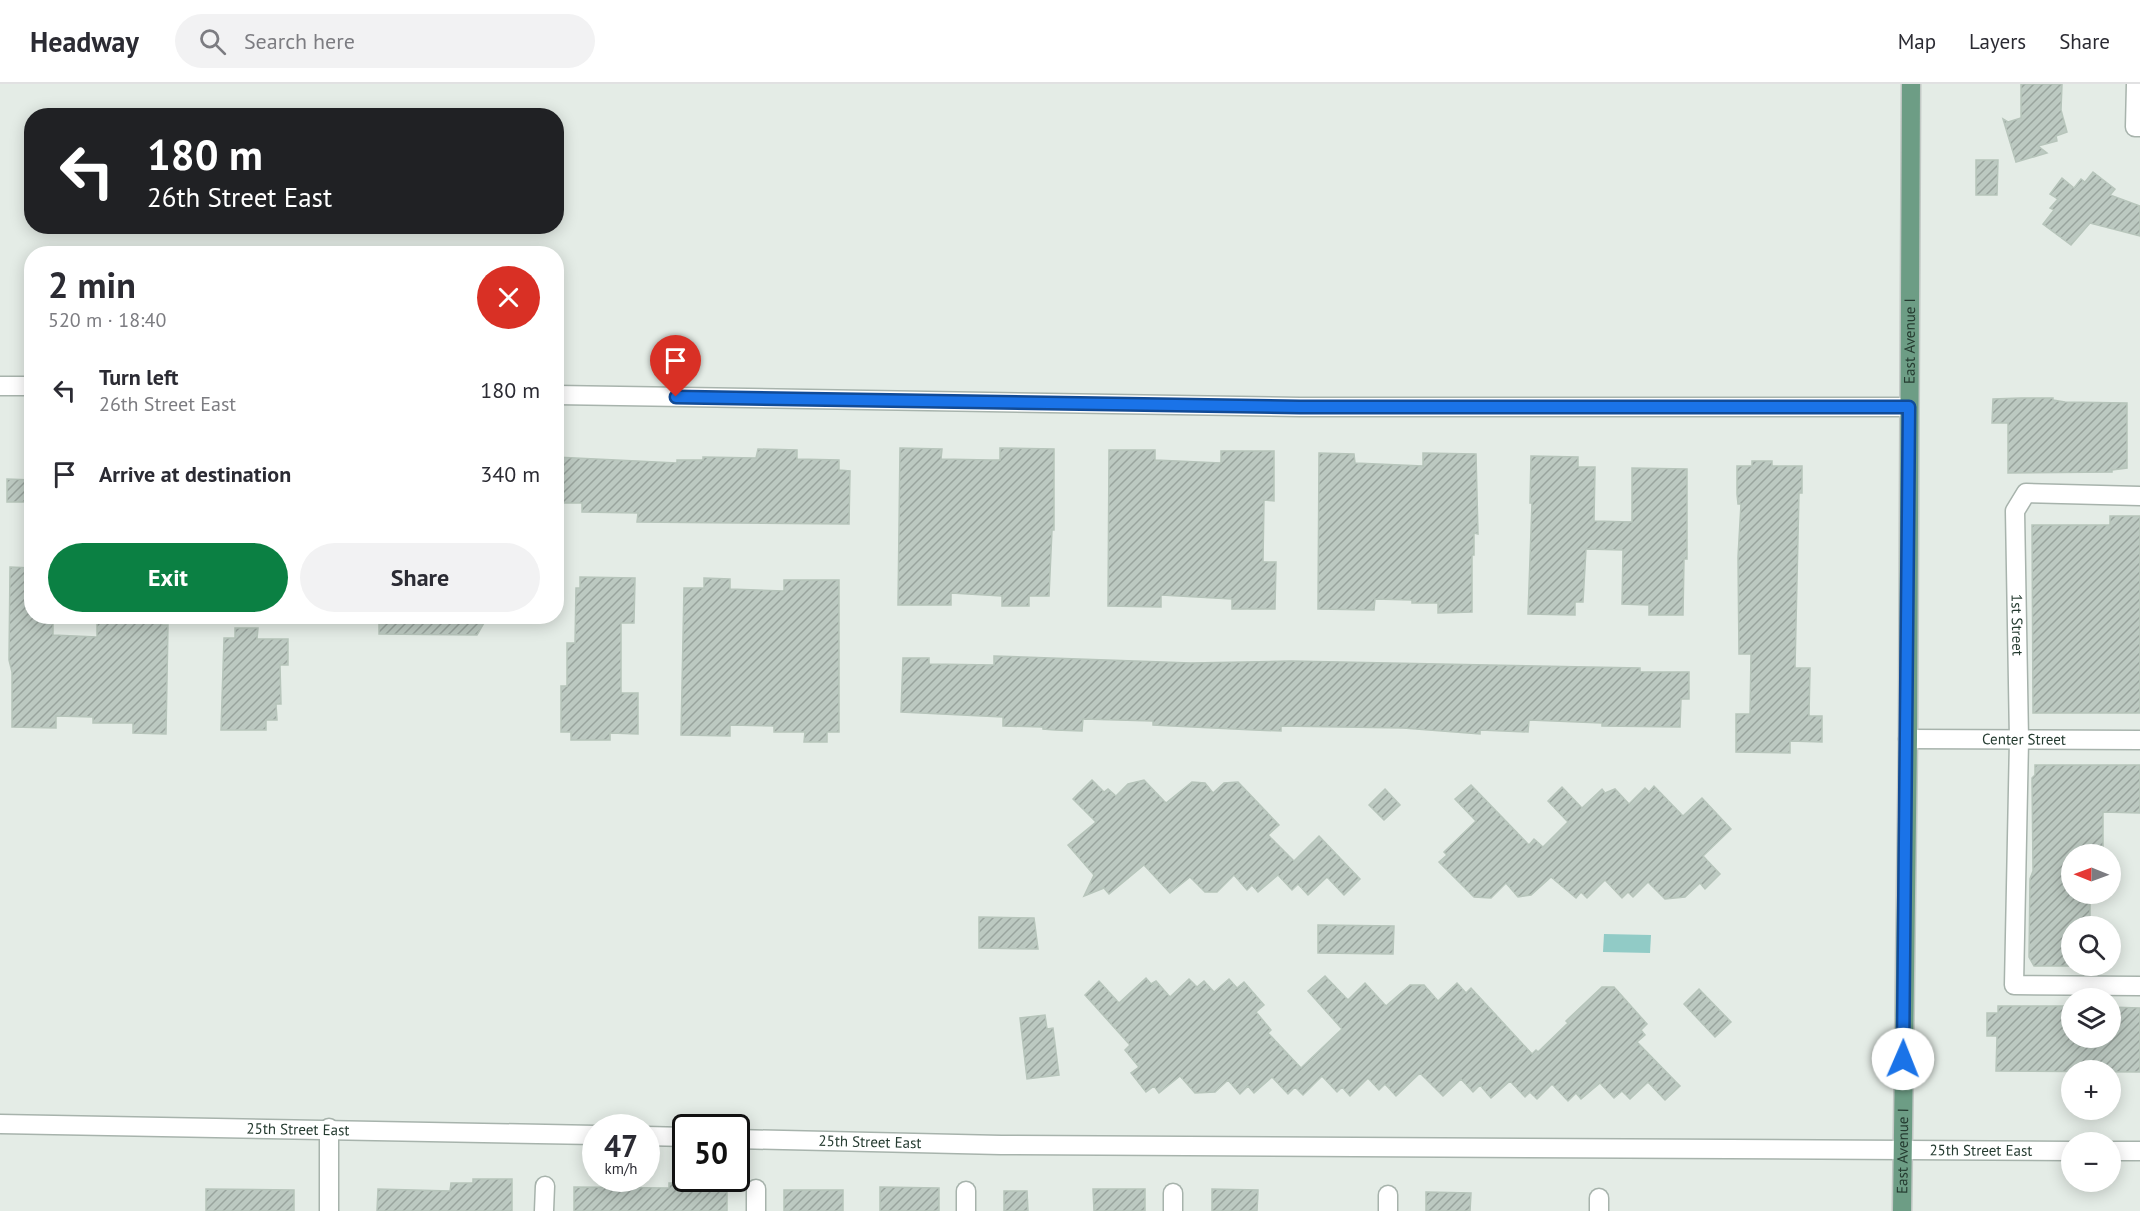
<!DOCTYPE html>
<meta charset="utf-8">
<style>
body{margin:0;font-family:"PT Sans",sans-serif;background:#f2f2f3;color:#2b2b33;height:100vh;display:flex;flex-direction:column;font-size:22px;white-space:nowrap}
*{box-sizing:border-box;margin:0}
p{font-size:20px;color:#7c7c81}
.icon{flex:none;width:33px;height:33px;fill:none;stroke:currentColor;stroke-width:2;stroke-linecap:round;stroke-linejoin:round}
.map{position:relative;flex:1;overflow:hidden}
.panel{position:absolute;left:24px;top:162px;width:540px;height:378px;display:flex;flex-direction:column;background:#fff;border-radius:24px;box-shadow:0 3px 15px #0003}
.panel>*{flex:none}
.top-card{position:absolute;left:24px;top:24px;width:540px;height:126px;border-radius:24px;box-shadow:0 3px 15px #0003;background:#202124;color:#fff;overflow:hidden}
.needle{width:39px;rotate:271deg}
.buttons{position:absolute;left:2061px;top:760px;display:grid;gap:12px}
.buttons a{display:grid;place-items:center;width:60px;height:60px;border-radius:50%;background:#fff;box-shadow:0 3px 15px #0003;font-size:30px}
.speed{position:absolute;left:582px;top:1030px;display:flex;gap:12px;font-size:30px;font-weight:700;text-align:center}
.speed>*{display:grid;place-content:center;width:78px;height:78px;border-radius:50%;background:#fff;box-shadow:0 3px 15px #0003;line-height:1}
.speed small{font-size:15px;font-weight:400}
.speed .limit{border:3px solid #111;border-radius:9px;background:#fff;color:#111}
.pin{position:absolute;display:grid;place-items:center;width:51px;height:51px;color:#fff;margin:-62px -26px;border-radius:50% 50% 50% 0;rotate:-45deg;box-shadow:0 0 6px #0007}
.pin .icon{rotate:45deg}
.me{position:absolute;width:66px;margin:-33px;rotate:1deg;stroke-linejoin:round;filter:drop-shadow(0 0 4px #0008)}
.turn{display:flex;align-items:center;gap:21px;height:126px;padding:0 24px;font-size:27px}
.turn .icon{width:78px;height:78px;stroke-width:2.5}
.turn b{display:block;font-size:42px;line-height:51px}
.round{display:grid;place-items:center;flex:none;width:63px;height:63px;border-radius:32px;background:#f2f2f3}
.overview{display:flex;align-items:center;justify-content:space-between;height:102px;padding:0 24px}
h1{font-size:36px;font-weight:600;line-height:45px}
.primary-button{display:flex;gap:12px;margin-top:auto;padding:12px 24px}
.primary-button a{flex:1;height:69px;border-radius:36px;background:#0b8043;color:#fff;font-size:24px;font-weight:600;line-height:69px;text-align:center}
.primary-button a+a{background:#f2f2f3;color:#2b2b33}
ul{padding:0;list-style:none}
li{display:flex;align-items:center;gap:18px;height:84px;padding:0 24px}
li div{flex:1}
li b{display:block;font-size:22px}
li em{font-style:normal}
header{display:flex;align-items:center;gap:36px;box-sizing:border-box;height:84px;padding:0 30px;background:#fff;border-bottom:2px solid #e1e1e2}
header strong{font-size:28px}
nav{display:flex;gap:33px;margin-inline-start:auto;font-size:21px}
.search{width:420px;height:54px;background:#f2f2f3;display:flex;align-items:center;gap:15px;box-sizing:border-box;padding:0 21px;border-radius:33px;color:#7c7c81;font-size:22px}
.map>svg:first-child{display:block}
</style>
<header>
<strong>Headway</strong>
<div class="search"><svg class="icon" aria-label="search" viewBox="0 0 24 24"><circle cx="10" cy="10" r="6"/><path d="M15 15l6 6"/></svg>Search here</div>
<nav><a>Map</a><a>Layers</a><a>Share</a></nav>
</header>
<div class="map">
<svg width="2140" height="1127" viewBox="0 0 2140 1127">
<defs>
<pattern id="building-hatch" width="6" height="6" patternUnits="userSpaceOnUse" patternTransform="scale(1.5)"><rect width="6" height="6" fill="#bcc9c1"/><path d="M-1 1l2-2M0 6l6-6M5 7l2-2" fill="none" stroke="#99a49d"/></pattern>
</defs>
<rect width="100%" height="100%" fill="#e4ece6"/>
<g fill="#91cbc6">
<polygon points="497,533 544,533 544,537 500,536"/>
<polygon points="1604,850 1651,851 1650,869 1603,868"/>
</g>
<g fill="url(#building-hatch)" stroke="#b7c5bb" stroke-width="1.5">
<polygon points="2021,0 2062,0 2061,26 2067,48 2056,52 2057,57 2038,62 2047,69 2016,78 2003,35 2008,38 2021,34"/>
<polygon points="1976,76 1998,76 1997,111 1976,111"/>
<polygon points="2093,88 2115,105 2110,111 2140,122 2140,152 2090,139 2071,161 2043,140 2054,126 2050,124 2058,115 2050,110 2062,94 2074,104 2081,95 2085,98"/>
<polygon points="2021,314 2053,314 2053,316 2065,318 2127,319 2127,384 2112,386 2112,388 2008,389 2008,339 1992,339 1993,315"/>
<polygon points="900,364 942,365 941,375 990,376 1000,376 1000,364 1054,365 1054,446 1052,446 1049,512 1029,512 1029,522 1002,522 1002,512 951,509 951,521 898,521"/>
<polygon points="758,365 797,366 797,375 839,376 839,386 850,387 849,440 637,438 638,429 582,428 582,419 556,419 556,373 677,379 677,376 703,376 703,373 756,374"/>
<polygon points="1109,366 1155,366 1155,376 1221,379 1221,367 1274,367 1274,417 1264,416 1263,478 1276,478 1275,525 1232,525 1232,515 1161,511 1161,523 1108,522"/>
<polygon points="1319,369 1354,370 1355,379 1423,382 1423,369 1476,370 1478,450 1474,449 1474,471 1472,471 1472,528 1438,529 1438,519 1412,519 1412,516 1375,515 1374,526 1318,525"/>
<polygon points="1531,372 1578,373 1578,383 1595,383 1594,437 1632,438 1632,384 1687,385 1687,475 1684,475 1683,531 1649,531 1649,521 1622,520 1623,466 1586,465 1583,518 1575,518 1575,531 1528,530 1532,419 1530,419"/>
<polygon points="1752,377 1772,377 1772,382 1802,382 1802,409 1799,409 1795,584 1810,584 1809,632 1822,632 1822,658 1790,657 1790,669 1736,668 1736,630 1750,630 1751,570 1739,570 1738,473 1741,420 1738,420 1737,410 1737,382 1752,382"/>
<polygon points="7,395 32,396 32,418 7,418"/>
<polygon points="2110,432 2140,432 2140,629 2033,629 2032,441 2110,441"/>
<polygon points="10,483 32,484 32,532 53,532 53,551 97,553 97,532 162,532 162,541 168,541 166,650 133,649 133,639 93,639 93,633 56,632 56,644 12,643 12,588 9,576"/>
<polygon points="580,493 635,494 634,539 621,539 621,609 638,609 638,650 610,649 610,656 571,656 571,648 561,648 561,602 567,602 567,559 575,559 576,504 580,504"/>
<polygon points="704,494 730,495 730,505 784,507 784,496 839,496 839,648 827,648 827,658 804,658 805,648 774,648 774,642 730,641 730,652 681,651 684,504 704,504"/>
<polygon points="379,532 488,532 477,551 379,550"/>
<polygon points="235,544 258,544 257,555 288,555 288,581 280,581 281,620 276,620 277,636 266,636 266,646 221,646 224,554 235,554"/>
<polygon points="994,572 1191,579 1291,577 1640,584 1640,588 1689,588 1689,615 1681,615 1680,643 1602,642 1602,639 1529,636 1528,648 1480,646 1480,650 1403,644 1281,642 1281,647 1254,646 1153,641 1153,637 1083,635 1082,647 1055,646 1043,645 1043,643 1003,642 1003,633 901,628 903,574 929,574 929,580 994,581"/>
<polygon points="2035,681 2140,681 2140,729 2103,728 2103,771 2072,771 2072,810 2090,810 2090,843 2072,843 2072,882 2034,882 2029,873 2030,795 2033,787 2032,694 2035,691"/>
<polygon points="1092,696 1104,708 1108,705 1116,712 1128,700 1144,696 1166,719 1192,698 1205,699 1213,709 1224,699 1238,698 1279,741 1268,751 1294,777 1319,752 1360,795 1344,811 1327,793 1308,811 1298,800 1292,806 1278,791 1258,808 1252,801 1247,806 1234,791 1217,808 1205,808 1190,793 1170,809 1144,781 1109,810 1104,804 1084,812 1094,791 1068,761 1096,738 1073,715"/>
<polygon points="1471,701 1529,761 1534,755 1543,763 1568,738 1548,717 1562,703 1582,724 1602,705 1605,709 1615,705 1629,720 1645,704 1649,708 1654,702 1683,732 1702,714 1731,745 1703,772 1720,790 1705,805 1700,799 1685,813 1665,815 1648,798 1633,813 1628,808 1622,814 1605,796 1587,814 1581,808 1576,814 1551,793 1531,811 1518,813 1506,799 1491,814 1474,813 1439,778 1447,771 1444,768 1476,737 1455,715"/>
<polygon points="1385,705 1400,721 1384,736 1369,721"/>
<polygon points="979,833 1034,834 1038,865 979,864"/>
<polygon points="1318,841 1394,842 1393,870 1318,869"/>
<polygon points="1325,892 1348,916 1365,899 1386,922 1410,901 1424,901 1438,917 1457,899 1466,909 1471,904 1532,970 1536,966 1538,968 1568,939 1566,937 1602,903 1614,903 1647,940 1641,946 1645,951 1637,958 1680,1002 1665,1016 1648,998 1630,1015 1622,1007 1614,1014 1600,999 1581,1015 1576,1009 1568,1017 1552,1000 1537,1015 1530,1008 1525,1013 1510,997 1491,1014 1480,1001 1473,1008 1461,995 1443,1012 1420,989 1396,1012 1385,1000 1379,1006 1368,994 1350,1012 1342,1003 1337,1008 1322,992 1303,1011 1295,1003 1288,1010 1272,993 1254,1009 1248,1002 1240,1010 1228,996 1215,1008 1195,1009 1180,992 1159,1009 1154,1002 1146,1008 1131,989 1139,983 1125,966 1130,961 1085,911 1099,897 1119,919 1146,894 1151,900 1156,897 1170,913 1189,895 1197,903 1204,897 1214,908 1229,895 1237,904 1244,898 1264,921 1256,928 1271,946 1268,949 1301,984 1342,945 1308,907"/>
<polygon points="1699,905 1731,938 1715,953 1684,920"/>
<polygon points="1998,922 2064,922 2064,925 2072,925 2072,954 2110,954 2110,923 2140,924 2140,988 1996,987 1997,952 1987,952 1987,929 1998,929"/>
<polygon points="1045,931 1047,945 1053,944 1059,991 1027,995 1020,934"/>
<polygon points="473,1095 512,1095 512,1127 377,1127 378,1105 450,1107 451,1099 473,1099"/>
<polygon points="669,1099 727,1100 727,1127 574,1127 574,1103 669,1104"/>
<polygon points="880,1103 939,1104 939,1127 880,1127"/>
<polygon points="206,1105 294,1106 294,1127 206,1127"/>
<polygon points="1093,1105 1145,1105 1145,1127 1094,1127"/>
<polygon points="1212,1105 1258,1106 1257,1127 1212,1127"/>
<rect x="784" y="1106" width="59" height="21"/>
<polygon points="1004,1107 1027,1107 1028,1127 1004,1127"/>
<polygon points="1426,1108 1471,1109 1470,1127 1426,1127"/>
</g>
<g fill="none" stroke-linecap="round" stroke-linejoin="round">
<defs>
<g id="minor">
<polyline points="2136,0 2135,43 2140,43"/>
<polyline points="0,302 32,302"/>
<polyline points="556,311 1300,323 1909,323"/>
<path id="s1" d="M 2140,412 L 2026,409 L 2015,427 L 2019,656 L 2014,901 L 2140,902"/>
<path id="s2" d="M 1908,655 L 2140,656"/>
<path id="s3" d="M 0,1040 L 596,1051"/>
<polyline points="646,1052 686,1053"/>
<path id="s4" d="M 736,1055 L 1001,1061 L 2072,1067"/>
<polyline points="2110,1067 2140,1067"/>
<polyline points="329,1127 329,1044"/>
<polyline points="544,1127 545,1102"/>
<polyline points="756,1127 756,1105"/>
<polyline points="966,1127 966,1107"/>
<polyline points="1173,1127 1173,1109"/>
<polyline points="1388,1127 1388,1111"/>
<polyline points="1599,1127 1599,1114"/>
</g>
<g id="major">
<path id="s5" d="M 1902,1127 L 1908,655 L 1911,0"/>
</g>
</defs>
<use href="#minor" stroke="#a7b3ac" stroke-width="21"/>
<use href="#major" stroke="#c2c8c5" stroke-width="21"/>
<use href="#minor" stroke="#fff" stroke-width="18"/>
<use href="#major" stroke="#6d9d85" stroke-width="18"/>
</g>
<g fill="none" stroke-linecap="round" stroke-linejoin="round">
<defs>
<polyline id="route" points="676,313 1300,323 1909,323 1903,975"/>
</defs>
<use href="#route" stroke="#114b97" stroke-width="15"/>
<use href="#route" stroke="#1a73e8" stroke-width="10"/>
</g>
<g text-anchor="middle" stroke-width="5" stroke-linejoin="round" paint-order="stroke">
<g font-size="15" fill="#253b30" stroke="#f4f8f5">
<text dy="5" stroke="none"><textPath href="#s5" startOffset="870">East Avenue I</textPath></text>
<text dy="5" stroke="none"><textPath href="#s1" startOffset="249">1st Street</textPath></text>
<text dy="5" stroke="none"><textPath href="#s2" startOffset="116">Center Street</textPath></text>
<text dy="5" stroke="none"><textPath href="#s3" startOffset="298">25th Street East</textPath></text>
<text dy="5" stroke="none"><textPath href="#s4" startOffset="134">25th Street East</textPath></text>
<text dy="5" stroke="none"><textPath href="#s5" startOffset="60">East Avenue I</textPath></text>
<text dy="5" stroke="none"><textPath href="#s4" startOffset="1245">25th Street East</textPath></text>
</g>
</g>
</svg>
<div class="buttons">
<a><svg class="needle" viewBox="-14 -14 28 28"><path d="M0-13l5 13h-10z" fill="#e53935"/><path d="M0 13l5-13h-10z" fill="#7c7c81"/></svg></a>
<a><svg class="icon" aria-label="search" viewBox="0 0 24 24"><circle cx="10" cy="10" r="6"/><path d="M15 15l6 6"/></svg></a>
<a><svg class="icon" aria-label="layers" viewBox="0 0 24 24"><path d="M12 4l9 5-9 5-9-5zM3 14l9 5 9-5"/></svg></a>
<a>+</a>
<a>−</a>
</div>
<div class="speed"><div>47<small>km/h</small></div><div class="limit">50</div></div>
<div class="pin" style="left:676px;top:313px;background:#d93025"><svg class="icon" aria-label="arrive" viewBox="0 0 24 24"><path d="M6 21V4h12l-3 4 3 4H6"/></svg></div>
<svg class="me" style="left:1903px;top:975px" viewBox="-20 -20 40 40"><circle r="19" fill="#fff"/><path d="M0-13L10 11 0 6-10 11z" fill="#1a73e8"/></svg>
<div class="top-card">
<div class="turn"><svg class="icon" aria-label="left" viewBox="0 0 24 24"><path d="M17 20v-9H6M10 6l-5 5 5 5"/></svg><div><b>180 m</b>26th Street East</div></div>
</div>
<section class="panel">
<div class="overview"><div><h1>2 min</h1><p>520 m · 18:40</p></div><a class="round" style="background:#d93025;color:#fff"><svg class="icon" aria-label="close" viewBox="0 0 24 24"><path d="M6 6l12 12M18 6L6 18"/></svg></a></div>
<ul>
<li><svg class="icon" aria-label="left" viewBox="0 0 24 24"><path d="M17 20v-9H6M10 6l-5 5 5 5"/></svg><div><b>Turn left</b><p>26th Street East</p></div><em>180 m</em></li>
<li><svg class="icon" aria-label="arrive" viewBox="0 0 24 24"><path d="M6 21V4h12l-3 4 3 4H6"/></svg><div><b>Arrive at destination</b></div><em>340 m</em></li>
</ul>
<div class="primary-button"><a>Exit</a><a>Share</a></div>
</section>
</div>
